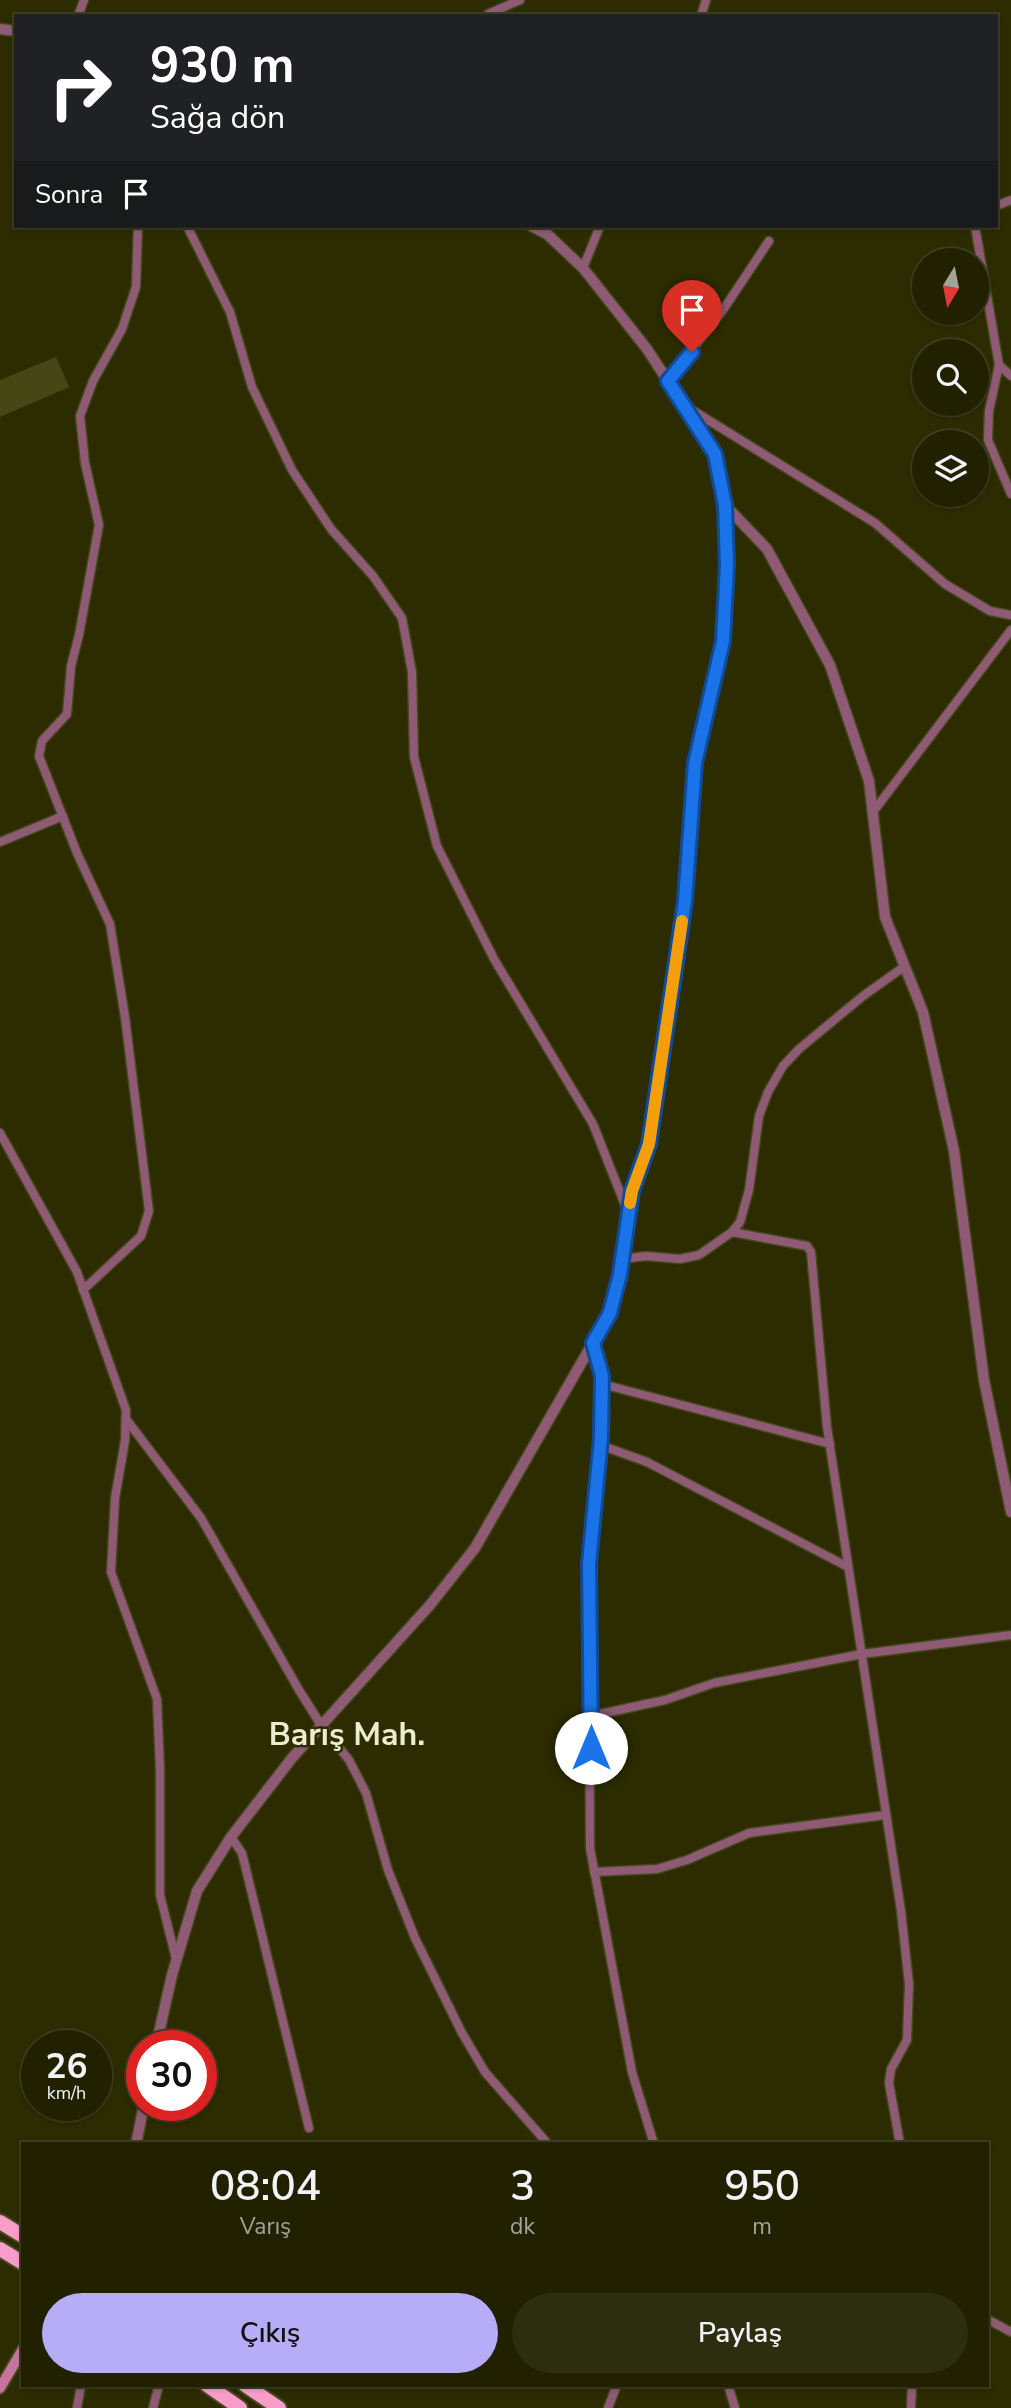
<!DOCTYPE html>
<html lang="tr">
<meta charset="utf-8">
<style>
body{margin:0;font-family:"Nunito Sans",sans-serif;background:#2d2e0f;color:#f1f3f6;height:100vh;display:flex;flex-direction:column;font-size:26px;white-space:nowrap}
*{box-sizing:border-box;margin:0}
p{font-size:23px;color:#a2a399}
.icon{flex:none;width:38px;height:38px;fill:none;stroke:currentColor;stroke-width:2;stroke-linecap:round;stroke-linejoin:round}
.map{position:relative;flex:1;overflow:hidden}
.side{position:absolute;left:21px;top:2142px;width:968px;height:245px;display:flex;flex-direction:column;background:#212100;border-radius:0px;box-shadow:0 2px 5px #0004,0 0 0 2px #3e3e22}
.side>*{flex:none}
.banner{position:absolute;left:14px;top:14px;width:984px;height:214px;border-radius:0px;box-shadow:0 2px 5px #0004,0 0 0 2px #3e3e22;background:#202124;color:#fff;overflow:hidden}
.needle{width:46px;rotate:190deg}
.buttons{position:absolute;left:912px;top:248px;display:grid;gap:14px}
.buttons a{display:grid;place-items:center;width:77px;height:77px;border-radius:50%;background:#212100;box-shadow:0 2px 5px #0004,0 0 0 2px #3e3e22;font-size:35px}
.speed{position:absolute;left:21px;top:2030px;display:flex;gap:14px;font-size:35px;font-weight:700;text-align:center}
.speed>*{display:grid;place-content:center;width:91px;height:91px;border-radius:50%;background:#212100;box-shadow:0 2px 5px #0004,0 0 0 2px #3e3e22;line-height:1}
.speed small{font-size:18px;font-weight:400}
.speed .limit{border:10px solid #d22;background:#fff;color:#111}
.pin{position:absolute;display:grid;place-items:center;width:60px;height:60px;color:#fff;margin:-72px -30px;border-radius:50% 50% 50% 0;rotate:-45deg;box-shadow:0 0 7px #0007}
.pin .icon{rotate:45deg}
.me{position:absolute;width:77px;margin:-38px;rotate:0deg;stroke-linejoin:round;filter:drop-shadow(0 0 5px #0008)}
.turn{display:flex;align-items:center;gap:24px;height:147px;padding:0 21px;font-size:32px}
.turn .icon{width:91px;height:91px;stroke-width:2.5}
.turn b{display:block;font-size:49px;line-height:60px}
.then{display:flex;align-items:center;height:66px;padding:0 21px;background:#0003;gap:14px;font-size:26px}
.eta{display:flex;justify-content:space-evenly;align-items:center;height:119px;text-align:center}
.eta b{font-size:42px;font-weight:600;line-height:49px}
.action{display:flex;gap:14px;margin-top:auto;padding:14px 21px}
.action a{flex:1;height:80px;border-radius:42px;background:#b6acf8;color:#111;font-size:28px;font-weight:600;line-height:80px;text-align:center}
.action a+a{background:#2d2e0f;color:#f1f3f6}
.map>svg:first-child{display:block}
</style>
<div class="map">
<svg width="1011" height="2408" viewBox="0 0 1011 2408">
<rect width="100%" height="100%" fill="#2c2c00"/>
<polygon fill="#474716" points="56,357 69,387 0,417 0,380"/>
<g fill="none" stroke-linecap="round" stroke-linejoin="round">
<defs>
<g id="minor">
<polyline points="78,16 84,0"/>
<polyline points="489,16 488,14 520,0"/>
<polyline points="701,16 706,0"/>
<polyline points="996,206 1011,200"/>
<polyline points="187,226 230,312 252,387 292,470 331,529 373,576 402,618 412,672 414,757 437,846 494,959 593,1124 629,1215"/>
<polyline points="975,226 999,365 989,411 988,440 1011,494"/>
<polyline points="583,268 600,226"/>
<polyline points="999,365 1011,376"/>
<polyline points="668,381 723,310 769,241"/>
<polyline points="684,405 875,523 945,584 990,611 1011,615"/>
<polyline points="873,812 1011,630"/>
<polyline points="0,842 63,816"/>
<polyline points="0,1133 77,1272 126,1410 125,1441 115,1498 111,1572 157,1699 160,1769 160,1895 176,1959"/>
<polyline points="732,1232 807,1246 811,1252 827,1427 901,1911 909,1984 907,2040 891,2069 889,2083 900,2144"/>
<polyline points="623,1259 646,1256 680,1259 699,1255 732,1232 740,1222 749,1190 759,1116 768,1092 783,1066 799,1049 863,996 905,966"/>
<polyline points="83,1290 141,1236 149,1211 125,1017 110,924 77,853 39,756 42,741 67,714 71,666 79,635 99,525 85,463 80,416 93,381 122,329 136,287 138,226"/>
<polyline points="593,1343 602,1376 601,1438 589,1564 590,1848 632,2072 654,2144"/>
<polyline points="602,1384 830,1444"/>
<polyline points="126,1419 201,1518 299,1690 321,1725 349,1760 366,1793 388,1870 415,1938 462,2033 485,2072 548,2144"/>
<polyline points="600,1445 647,1462 848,1567"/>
<polyline points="591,1716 665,1700 714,1683 862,1654 1011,1635"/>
<polyline points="231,1837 242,1853 309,2128"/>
<polyline points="594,1872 657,1869 687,1860 749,1833 886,1815"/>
<polyline points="987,2319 1011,2332"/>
<polyline points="728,2385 735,2408"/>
<polyline points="77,2408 81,2385"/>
<polyline points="153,2408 159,2385"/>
<polyline points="608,2408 617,2385"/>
<polyline points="911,2408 912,2385"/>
</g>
<g id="tertiary">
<polyline points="0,29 16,31"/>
<polyline points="725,505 767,549 830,665 869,781 885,917 923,1012 954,1151 984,1380 1011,1512"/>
<polyline points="156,2046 172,1975 197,1891 231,1837 292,1758 430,1605 475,1548 610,1313 620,1274 632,1191 649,1144 685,901 695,763 723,641 727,565 725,505 715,454 647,349 583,268 547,234 531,226"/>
<polyline points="136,2144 144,2105"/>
</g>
<polyline id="secondary" points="0,2388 23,2349"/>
<g id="trunk">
<polyline points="0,2222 23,2236"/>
<polyline points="0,2249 23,2263"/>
<polyline points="207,2385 240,2408"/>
<polyline points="245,2385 279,2408"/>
</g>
</defs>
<use href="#minor" stroke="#47471d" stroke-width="11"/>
<use href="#tertiary" stroke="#47471d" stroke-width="13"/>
<use href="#secondary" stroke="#47471d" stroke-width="14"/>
<use href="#trunk" stroke="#47471d" stroke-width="18"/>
<use href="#minor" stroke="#8f5b74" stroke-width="8"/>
<use href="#tertiary" stroke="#8f5b74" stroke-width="10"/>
<use href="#secondary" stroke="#c7759e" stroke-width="10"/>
<use href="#trunk" stroke="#f89cca" stroke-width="14"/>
</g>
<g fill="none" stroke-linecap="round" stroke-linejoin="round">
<defs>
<polyline id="route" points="591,1748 589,1564 601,1438 602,1376 593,1343 610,1313 620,1274 632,1191 649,1144 685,901 695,763 723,641 727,565 725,505 715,454 668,381 692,352"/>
</defs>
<use href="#route" stroke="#114b97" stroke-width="18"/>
<use href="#route" stroke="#1a73e8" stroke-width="12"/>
<polyline stroke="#f59e0b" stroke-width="12" points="630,1203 632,1191 649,1144 682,921"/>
</g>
<g text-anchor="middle" stroke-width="5" stroke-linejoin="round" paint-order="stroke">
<g font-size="32" font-weight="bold" fill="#ecedcf" stroke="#2c2c00">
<text x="347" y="1745">Barış Mah.</text>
</g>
</g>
</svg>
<div class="buttons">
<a><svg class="needle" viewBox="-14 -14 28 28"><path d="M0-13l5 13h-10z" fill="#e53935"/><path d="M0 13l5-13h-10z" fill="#a2a399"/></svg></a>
<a><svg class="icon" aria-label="search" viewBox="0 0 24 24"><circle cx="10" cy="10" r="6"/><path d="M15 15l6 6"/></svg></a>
<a><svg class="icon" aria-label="layers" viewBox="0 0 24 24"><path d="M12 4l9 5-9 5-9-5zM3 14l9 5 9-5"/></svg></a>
</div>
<div class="speed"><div>26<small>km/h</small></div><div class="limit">30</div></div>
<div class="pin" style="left:692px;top:352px;background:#d93025"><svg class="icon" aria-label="arrive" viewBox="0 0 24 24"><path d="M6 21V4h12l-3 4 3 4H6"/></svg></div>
<svg class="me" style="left:591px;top:1748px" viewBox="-20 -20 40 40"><circle r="19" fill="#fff"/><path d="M0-13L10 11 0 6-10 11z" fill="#1a73e8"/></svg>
<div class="banner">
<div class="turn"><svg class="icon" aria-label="right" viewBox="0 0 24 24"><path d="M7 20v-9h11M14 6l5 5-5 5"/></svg><div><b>930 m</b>Sağa dön</div></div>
<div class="then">Sonra<svg class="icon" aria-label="arrive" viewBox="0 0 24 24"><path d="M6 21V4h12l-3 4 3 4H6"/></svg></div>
</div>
<section class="side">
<div class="eta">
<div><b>08:04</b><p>Varış</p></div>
<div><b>3</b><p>dk</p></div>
<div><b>950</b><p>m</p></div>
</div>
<div class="action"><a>Çıkış</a><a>Paylaş</a></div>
</section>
</div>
